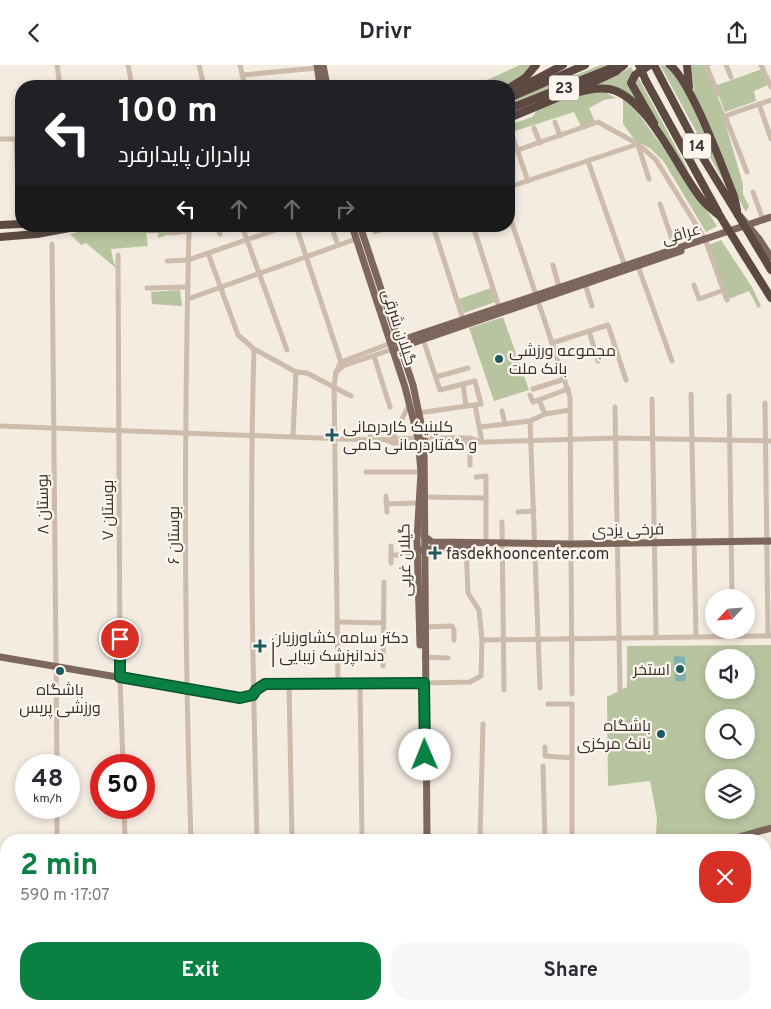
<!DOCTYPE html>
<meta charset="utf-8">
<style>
body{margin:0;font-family:Overpass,Cairo,sans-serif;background:#f7f7f7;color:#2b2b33;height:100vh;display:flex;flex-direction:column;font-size:19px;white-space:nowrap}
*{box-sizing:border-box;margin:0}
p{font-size:16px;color:#7c7c81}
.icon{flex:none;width:28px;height:28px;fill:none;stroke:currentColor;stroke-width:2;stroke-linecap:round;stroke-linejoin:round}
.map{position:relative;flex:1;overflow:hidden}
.panel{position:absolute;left:0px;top:769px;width:771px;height:176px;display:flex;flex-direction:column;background:#fff;border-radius:20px 20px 0 0;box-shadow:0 2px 8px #0003}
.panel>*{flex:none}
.banner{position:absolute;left:15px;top:15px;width:500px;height:152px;border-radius:20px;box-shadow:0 2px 8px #0003;background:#202124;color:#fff;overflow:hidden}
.needle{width:32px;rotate:244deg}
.buttons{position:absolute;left:705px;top:524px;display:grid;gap:10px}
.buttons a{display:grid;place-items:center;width:50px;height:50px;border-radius:50%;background:#fff;box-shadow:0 2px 8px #0003;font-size:25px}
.speed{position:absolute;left:15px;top:689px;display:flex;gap:10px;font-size:25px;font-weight:700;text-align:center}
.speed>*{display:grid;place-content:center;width:65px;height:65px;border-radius:50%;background:#fff;box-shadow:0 2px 8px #0003;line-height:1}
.speed small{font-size:12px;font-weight:400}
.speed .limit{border:8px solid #d22;background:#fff;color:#111}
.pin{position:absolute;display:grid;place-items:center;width:42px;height:42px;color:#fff;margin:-21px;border:2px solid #fff;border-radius:50%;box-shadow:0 1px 5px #0007}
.me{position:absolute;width:55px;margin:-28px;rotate:359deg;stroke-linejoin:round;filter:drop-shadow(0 0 4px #0008)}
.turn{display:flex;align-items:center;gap:18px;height:105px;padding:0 20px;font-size:22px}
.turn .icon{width:65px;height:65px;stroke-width:2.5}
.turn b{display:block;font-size:35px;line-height:42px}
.lanes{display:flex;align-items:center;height:48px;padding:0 20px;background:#0003;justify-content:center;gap:25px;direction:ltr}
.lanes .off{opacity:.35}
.round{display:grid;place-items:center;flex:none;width:52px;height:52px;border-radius:20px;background:#f7f7f7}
.headline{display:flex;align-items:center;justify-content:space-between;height:85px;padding:0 20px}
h1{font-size:30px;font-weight:700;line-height:38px;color:#0b8043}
.action{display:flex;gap:10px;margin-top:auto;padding:10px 20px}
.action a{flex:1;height:58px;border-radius:20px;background:#0b8043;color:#fff;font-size:20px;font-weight:700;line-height:58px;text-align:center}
.action a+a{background:#f7f7f7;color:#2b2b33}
header{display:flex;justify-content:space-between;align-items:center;height:65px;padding:0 20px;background:#fff;font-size:22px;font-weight:700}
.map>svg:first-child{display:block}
</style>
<header><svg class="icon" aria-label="back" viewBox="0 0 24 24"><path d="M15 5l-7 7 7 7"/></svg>Drivr<svg class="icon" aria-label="share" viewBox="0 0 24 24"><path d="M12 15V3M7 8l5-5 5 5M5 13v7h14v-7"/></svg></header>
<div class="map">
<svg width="771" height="944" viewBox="0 0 771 944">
<rect width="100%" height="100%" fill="#f4ebe1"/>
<g fill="#b8c4a0" fill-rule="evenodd">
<path d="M 520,0 L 533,0 C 518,24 500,21 474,21 Z"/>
<polygon points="601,0 611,0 509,40 509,36"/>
<polygon points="660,0 669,1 687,29 733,134"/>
<polygon points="691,0 712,0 705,3 725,49 724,54 743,119 743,129 749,141 746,147 734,126 694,29"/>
<polygon points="631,2 634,8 632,11 644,43 622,26 579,26 621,8"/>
<polygon points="762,4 768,20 754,26 756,36 725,47 715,21"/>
<polygon points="637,10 687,103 688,107 661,66 633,15"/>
<polygon points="603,26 616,33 604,35 589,43 595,57 581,61 574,47 509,68 509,60 532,52 538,44 547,40 574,31"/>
<polygon points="623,34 628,34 695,127 717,161 706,167 664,97 651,84 635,75 623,59"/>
<polygon points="103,161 195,161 158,173 158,168 146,168 148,181 111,184 113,195 117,204 86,178 81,180 70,169"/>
<polygon points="721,175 752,222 761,241 758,243 749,226 729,234 709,180"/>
<polygon points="491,223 495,237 464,248 459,234"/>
<polygon points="180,225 182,241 152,239 151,227"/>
<polygon points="503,252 529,325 494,336 469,263"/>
<path d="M 771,580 L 771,760 L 722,773 L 656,770 L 657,753 L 650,716 L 608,721 L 607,632 L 627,622 L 627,581 ZM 714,592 L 746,592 L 746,625 L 714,625 ZM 714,652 L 746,652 L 746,685 L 714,685 ZM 714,712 L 746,712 L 746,745 L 714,745 Z"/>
</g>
<polygon fill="#7fb0b2" points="674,591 685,592 686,616 675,616"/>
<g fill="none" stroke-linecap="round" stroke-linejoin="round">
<polyline stroke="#7fb0b2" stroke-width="1" points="445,944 445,939"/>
<g stroke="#cdbbac" stroke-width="5">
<polyline points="57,0 60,21"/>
<polyline points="128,0 132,21"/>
<polyline points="199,0 204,21"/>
<polyline points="240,0 245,21"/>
<polyline points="706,0 718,29"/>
<polyline points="726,0 731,12"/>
<polyline points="761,0 771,22"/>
<polyline points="242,10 317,3"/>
<polyline points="305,21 315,18"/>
<polyline points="759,39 771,74"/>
<polyline points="555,57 560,71"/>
<polyline points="534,63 540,78"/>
<polyline points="512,70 528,116"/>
<polyline points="0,74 21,74"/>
<polyline points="16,74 19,139"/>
<polyline points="638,80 649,114"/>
<polyline points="509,88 598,57 638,79 656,95 705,174 727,235"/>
<polyline points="588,96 626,204"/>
<polyline points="747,107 725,51 771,35"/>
<polyline points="509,122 638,79"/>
<polyline points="753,127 763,155"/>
<polyline points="660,139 675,183"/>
<polyline points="509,149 570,332 572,629"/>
<polyline points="217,161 220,169"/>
<polyline points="242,161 287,285"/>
<polyline points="296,161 341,297"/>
<polyline points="331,161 338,180"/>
<polyline points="373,161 375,167 393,161"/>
<polyline points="433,161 463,254"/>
<polyline points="473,161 499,242"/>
<path d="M 189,166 C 184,369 184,572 191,775"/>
<polyline points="170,168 189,166 202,161"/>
<polyline points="52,179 57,700"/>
<polyline points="208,188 238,270 254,284 296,307 307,308 351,331"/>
<polyline points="118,190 120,612 123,700"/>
<polyline points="167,196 188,195 287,161"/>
<polyline points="553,200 559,222"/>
<polyline points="638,201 672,296"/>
<polyline points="585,219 592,241"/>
<polyline points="694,220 699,234 724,225"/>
<polyline points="147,223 188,222"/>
<polyline points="188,234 356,174"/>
<polyline points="589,266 598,296"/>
<polyline points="391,278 341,297 336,307 343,301 393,284"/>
<polyline points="552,278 608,260 626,315"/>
<path d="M 254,284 C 249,448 253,612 257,775"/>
<polyline points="374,291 390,342"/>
<polyline points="336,307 334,321 338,618"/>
<polyline points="436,312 468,303"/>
<polyline points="463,319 466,341"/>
<polyline points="533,324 565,314"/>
<polyline points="691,329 696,572"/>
<polyline points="530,330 533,337 568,324"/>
<polyline points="729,331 732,532"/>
<polyline points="652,334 656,572"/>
<polyline points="539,335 545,349"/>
<polyline points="765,338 768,571"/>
<polyline points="475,340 482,377"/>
<polyline points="615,342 620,626"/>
<polyline points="502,346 505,359"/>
<polyline points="418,348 481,339 475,316 440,325 423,274"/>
<polyline points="530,356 540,623"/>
<polyline points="0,361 370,375 418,373"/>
<polyline points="480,362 530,356 545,349 570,345"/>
<polyline points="293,371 296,307"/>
<polyline points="393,372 409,340"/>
<polyline points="424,373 470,373 479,376"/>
<polyline points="370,375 371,360"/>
<polyline points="386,375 393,378 419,378"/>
<polyline points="424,379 615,373 771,376"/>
<polyline points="470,379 470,400"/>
<polyline points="366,407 421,407"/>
<polyline points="476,412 486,411 486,478"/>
<polyline points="386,431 387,447"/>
<polyline points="423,432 486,433"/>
<polyline points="386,439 417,438"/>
<polyline points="518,447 534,446"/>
<polyline points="502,457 504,625"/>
<polyline points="391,481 391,498"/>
<polyline points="391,490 417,490"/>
<polyline points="338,557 384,558"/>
<polyline points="424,562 452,561 454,565 454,575"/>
<polyline points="482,575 771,571"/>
<polyline points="424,592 448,593"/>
<polyline points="383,601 384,517"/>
<polyline points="360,618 362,775"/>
<polyline points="424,618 470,617 481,611 482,575 479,545 468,528 466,481"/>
<polyline points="289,619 292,775"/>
<polyline points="548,639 572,639 572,775"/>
<polyline points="545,682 545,691 572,693"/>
<polyline points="543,701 545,775"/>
<polyline points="57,742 57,775"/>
<polyline points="124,742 125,775"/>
<polyline points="480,775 483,659"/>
<polyline points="765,801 771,800"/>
<polyline points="765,875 771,889"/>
<polyline points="0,889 6,889"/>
<polyline points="0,930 6,929"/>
<polyline points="31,939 32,944"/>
<polyline points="102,939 103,944"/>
<polyline points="108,939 108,944"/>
<polyline points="419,939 419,944"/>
<polyline points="517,939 574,944"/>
<polyline points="599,939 601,944"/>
<polyline points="652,939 654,944"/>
<polyline points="733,939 736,944"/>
<polyline points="760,939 762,944"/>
<polyline points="353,942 353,944"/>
<polyline points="448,944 448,939"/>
<polyline points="493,944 493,939"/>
</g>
<g stroke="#7d675c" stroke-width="7">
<polyline points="317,0 320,21"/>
<polyline points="323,0 327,21"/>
<polyline points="352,161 405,322 418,373 421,407 417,474 420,580"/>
<polyline points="360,161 413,320 424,373 427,775"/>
<polyline points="759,174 771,192"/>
<polyline points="396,277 771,152"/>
<polyline points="398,283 681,186"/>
<polyline points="424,471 432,477 571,479 771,476"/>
<polyline points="420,485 473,480"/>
<polyline points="0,592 240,633 253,630 256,625 265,619 424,618"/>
<polyline points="634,775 654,773 672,775"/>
<polyline points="728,775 771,763"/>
<polyline points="0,800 6,801"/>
</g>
<g stroke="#5c4a42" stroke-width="8">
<polyline points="650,0 635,10 631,18 654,58"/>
<polyline points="654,0 703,93 738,150"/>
<path d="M 670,0 C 692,18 722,102 734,131 L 737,145"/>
<polyline points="687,0 689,22"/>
<polyline points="646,16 718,147"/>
<polyline points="509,23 525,13 536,0"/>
<polyline points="516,25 563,0"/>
<polyline points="577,25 615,7 624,0"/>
<path d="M 560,32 C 576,28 593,22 609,24 C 648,31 679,108 703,136 C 708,142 715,147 720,151"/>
<polyline points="509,33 585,0"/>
<polyline points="509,44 619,0"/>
<polyline points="509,53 564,30"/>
<polyline points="0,160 21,159"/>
<polyline points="0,172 37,169 80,161"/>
<polyline points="756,180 771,205"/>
<polyline points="741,185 771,233"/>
</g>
<polyline stroke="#7d675c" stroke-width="7" points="740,151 759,174"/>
<g stroke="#5c4a42" stroke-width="8">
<polyline points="639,0 646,16"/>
<polyline points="738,150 756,180"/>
<polyline points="720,151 741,185"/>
</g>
</g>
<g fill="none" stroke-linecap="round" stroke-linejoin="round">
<defs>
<polyline id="route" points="120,574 120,612 240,633 253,630 256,625 265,619 424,618 425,690"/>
</defs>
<use href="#route" stroke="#07532c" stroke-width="12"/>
<use href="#route" stroke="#0b8043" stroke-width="9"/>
</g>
<g fill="#1f5a5e" stroke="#fbf5ee" stroke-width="2">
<circle cx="499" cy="294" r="5"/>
<path d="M329.5 362.5h5v5h5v5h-5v5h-5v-5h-5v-5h5z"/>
<path d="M432.5 480.5h5v5h5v5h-5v5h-5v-5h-5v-5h5z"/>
<path d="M257.5 573.5h5v5h5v5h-5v5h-5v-5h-5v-5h5z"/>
<circle cx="680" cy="604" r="5"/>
<circle cx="60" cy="606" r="5"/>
<circle cx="661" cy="669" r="5"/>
</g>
<g text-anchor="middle" stroke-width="4.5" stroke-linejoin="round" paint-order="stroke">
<g fill="#fbf5ee" stroke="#756b66" stroke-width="1">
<rect x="549" y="10.5" width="30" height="25" rx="4"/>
<rect x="683" y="68.5" width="28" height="25" rx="4"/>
</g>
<g font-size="15" font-weight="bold" fill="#3b302b">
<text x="564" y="28">23</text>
<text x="697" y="86">14</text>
</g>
<g font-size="16" fill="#3b302b" stroke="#fbf5ee">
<text transform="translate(681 168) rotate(-16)" y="6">عراقی</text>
<text transform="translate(400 262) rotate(72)" y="6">گیلان شرقی</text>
<text transform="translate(42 439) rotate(-91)" y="6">بوستان ۸</text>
<text transform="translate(107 445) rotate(-90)" y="6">بوستان ۷</text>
<text transform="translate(628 464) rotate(-1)" y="6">فرخی یزدی</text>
<text transform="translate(173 470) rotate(-90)" y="6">بوستان ۶</text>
<text transform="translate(404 495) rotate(-91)" y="6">گیلان غربی</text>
</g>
<g font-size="16" fill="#3b302b" stroke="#fbf5ee" text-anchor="start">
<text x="509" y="291">مجموعه ورزشی<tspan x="509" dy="18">بانک ملت</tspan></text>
<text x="343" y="367">کلینیک کاردرمانی<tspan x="343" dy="18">و گفتاردرمانی حامی</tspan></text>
<text x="446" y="494">fasdekhooncenter.com</text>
<text x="271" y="578">دکتر سامه کشاورزیان<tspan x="271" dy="18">| دندانپزشک زیبایی</tspan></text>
<text x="670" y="610" text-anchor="end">استخر</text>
<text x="60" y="630" text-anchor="middle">باشگاه<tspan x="60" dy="18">ورزشی پریس</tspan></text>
<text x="651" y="666" text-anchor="end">باشگاه<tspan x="651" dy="18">بانک مرکزی</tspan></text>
</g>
</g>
</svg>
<div class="buttons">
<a><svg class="needle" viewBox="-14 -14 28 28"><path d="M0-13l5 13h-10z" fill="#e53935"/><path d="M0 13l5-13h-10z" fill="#7c7c81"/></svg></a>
<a><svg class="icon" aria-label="sound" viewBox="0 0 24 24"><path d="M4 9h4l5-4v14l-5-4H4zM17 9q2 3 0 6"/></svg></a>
<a><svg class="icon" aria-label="search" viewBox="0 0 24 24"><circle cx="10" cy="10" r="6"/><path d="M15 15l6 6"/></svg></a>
<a><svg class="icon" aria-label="layers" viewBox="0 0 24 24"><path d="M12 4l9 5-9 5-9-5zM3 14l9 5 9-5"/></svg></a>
</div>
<div class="speed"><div>48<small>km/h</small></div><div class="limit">50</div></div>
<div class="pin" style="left:120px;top:574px;background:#d93025"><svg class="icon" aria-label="arrive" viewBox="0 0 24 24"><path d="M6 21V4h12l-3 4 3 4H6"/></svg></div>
<svg class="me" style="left:425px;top:690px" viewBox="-20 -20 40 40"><circle r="19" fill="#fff"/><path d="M0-13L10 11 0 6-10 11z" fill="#0b8043"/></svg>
<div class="banner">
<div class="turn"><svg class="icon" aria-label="left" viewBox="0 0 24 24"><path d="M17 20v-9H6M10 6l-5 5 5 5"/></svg><div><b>100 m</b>برادران پایدارفرد</div></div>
<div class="lanes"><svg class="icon" aria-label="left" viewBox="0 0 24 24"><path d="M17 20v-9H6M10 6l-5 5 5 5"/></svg><svg class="icon off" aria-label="ahead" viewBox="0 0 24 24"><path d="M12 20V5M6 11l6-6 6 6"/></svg><svg class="icon off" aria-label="ahead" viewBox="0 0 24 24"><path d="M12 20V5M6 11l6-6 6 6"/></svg><svg class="icon off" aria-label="right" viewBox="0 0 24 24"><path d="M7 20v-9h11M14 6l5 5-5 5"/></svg></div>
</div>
<section class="panel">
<div class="headline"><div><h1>2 min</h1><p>590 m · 17:07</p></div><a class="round" style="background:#d93025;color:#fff"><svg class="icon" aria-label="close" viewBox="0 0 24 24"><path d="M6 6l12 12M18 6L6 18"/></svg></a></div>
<div class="action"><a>Exit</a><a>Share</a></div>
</section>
</div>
